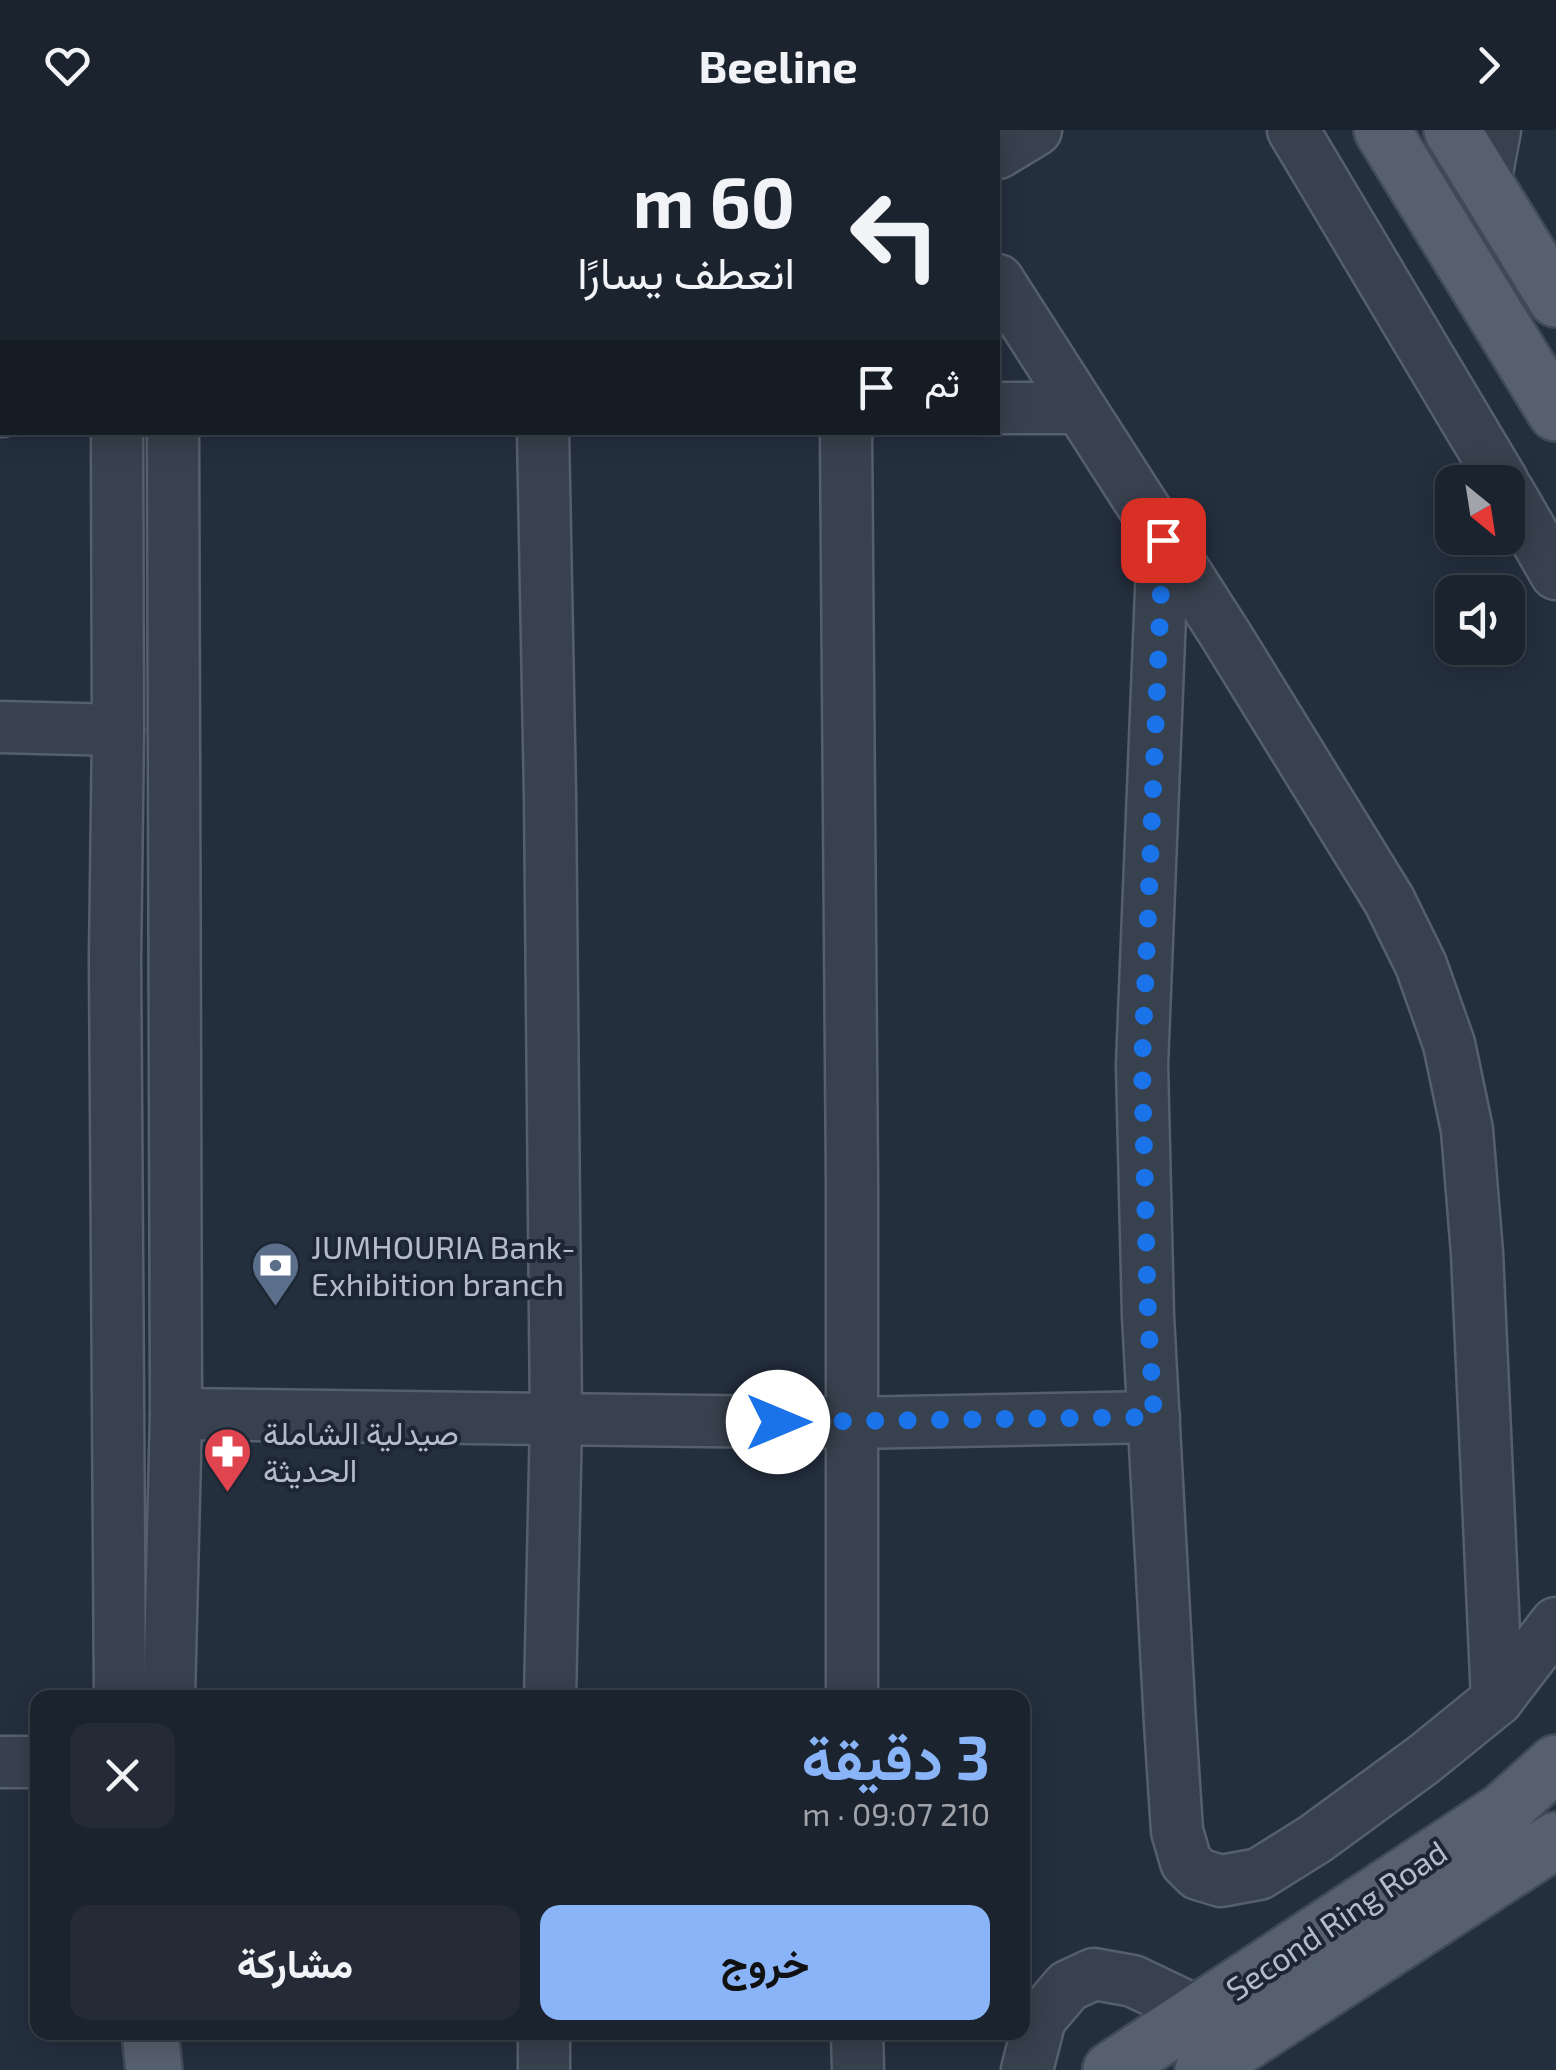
<!DOCTYPE html>
<html lang="ar">
<meta charset="utf-8">
<style>
body{margin:0;font-family:"Exo 2",Vazirmatn,sans-serif;background:#242b36;color:#f1f3f6;direction:rtl;height:100vh;display:flex;flex-direction:column;font-size:38px;white-space:nowrap}
*{box-sizing:border-box;margin:0}
p{font-size:32px;color:#a0a4aa}
.icon{flex:none;width:55px;height:55px;fill:none;stroke:currentColor;stroke-width:2;stroke-linecap:round;stroke-linejoin:round}
.map{position:relative;flex:1;overflow:hidden;direction:ltr}
.details{position:absolute;left:30px;top:1560px;width:1000px;height:350px;display:flex;flex-direction:column;background:#1b232e;border-radius:20px;box-shadow:0 5px 25px #0003,0 0 0 2px #39404a;direction:rtl}
.details>*{flex:none}
.top-card{position:absolute;left:0px;top:0px;width:1000px;height:305px;box-shadow:0 5px 25px #0003,0 0 0 2px #39404a;direction:rtl;background:#1b232e;color:#f1f3f6;overflow:hidden}
.needle{width:65px;rotate:150deg}
.tools{position:absolute;left:1435px;top:335px;display:grid;gap:20px}
.tools a{display:grid;place-items:center;width:90px;height:90px;border-radius:20px;background:#1b232e;box-shadow:0 5px 25px #0003,0 0 0 2px #39404a;font-size:50px}
.pin{position:absolute;display:grid;place-items:center;width:85px;height:85px;color:#fff;margin:-42px;border-radius:20px;box-shadow:0 5px 15px #0006}
.me{position:absolute;width:110px;margin:-55px;rotate:90deg;stroke-linejoin:round;filter:drop-shadow(0 0 8px #0008)}
.turn{display:flex;align-items:center;gap:35px;height:210px;padding:0 40px;font-size:45px}
.turn .icon{width:130px;height:130px;stroke-width:2.5}
.turn b{display:block;font-size:70px;line-height:85px}
.then{display:flex;align-items:center;height:95px;padding:0 40px;background:#0003;gap:20px;font-size:38px}
.round{display:grid;place-items:center;flex:none;width:105px;height:105px;border-radius:20px;background:#242b36}
.headline{display:flex;align-items:center;justify-content:space-between;height:170px;padding:0 40px}
h1{font-size:60px;font-weight:700;line-height:75px;color:#8ab4f8}
.cta{display:flex;gap:20px;margin-top:auto;padding:20px 40px}
.cta a{flex:1;height:115px;border-radius:20px;background:#8ab4f8;color:#111;font-size:40px;font-weight:700;line-height:115px;text-align:center}
.cta a+a{background:#242b36;color:#f1f3f6}
header{display:flex;justify-content:space-between;align-items:center;height:130px;padding:0 40px;background:#1b232e;font-size:45px;font-weight:700}
.map>svg:first-child{display:block}
</style>
<header><svg class="icon" aria-label="forward" viewBox="0 0 24 24"><path d="M9 5l7 7-7 7"/></svg>Beeline<svg class="icon" aria-label="heart" viewBox="0 0 24 24"><path d="M12 20l-8-8c-3-5 5-10 8-4 3-6 11-1 8 4z"/></svg></header>
<div class="map">
<svg width="1556" height="1940" viewBox="0 0 1556 1940">
<rect width="100%" height="100%" fill="#242f3e"/>
<g fill="none" stroke-linecap="round" stroke-linejoin="round">
<defs>
<g id="minor">
<polyline points="172,0 172,2"/>
<polyline points="539,0 539,2"/>
<polyline points="902,0 903,2"/>
<polyline points="1293,0 1503,352"/>
<polyline points="118,2 118,0"/>
<polyline points="998,23 1036,0"/>
<polyline points="1485,53 1495,0"/>
<polyline points="998,150 1225,504 1389,770 1421,835 1449,914 1467,1000 1477,1123 1497,1570"/>
<polyline points="998,278 1079,278"/>
<polyline points="0,281 2,281"/>
<polyline points="117,302 118,600 115,829 120,1568"/>
<polyline points="543,302 550,665 556,1290 550,1568"/>
<polyline points="846,302 852,1055 852,1568"/>
<polyline points="1508,361 1556,444"/>
<polyline points="1163,410 1142,935 1148,1186 1170,1593 1177,1701 1186,1732 1198,1744 1221,1751 1259,1744 1315,1709 1423,1630 1497,1570 1556,1493"/>
<polyline points="0,597 118,600"/>
<polyline points="176,1284 852,1293 1154,1287"/>
<polyline points="169,1568 176,1284 173,302"/>
<polyline points="0,1632 38,1632"/>
<polyline points="857,1902 858,1940"/>
<polyline points="544,1940 544,1902"/>
<polyline points="1027,1940 1040,1889 1068,1856 1094,1844 1133,1851 1200,1883"/>
</g>
<g id="major">
<polyline points="1382,0 1556,283"/>
<polyline points="1452,0 1556,169"/>
<polyline points="150,1902 154,1940"/>
<polyline points="1111,1940 1504,1680 1556,1633"/>
<polyline points="1203,1940 1556,1710"/>
</g>
</defs>
<use href="#minor" stroke="#565f6c" stroke-width="55"/>
<use href="#major" stroke="#414a57" stroke-width="60"/>
<use href="#minor" stroke="#38414e" stroke-width="50"/>
<use href="#major" stroke="#56606e" stroke-width="55"/>
</g>
<g fill="none" stroke-linecap="round" stroke-linejoin="round">
<polyline stroke="#1a73e8" stroke-width="18" stroke-dasharray="0 32.4" points="778,1292 1154,1287 1148,1186 1142,935 1163,410"/>
</g>
<defs>
<symbol id="bank-pin" viewBox="-11 -11 22 30"><path d="M0 17L-7.5 6A9.5 9.5 0 1 1 7.5 6Z" fill="#5c6f8a" stroke="#1d2633"/><path d="M-6-4H6V4H-6ZM0-2.3a2.3 2.3 0 1 0 0 4.6a2.3 2.3 0 1 0 0-4.6Z" fill="#fff"/></symbol>
<symbol id="pharmacy-pin" viewBox="-11 -11 22 30"><path d="M0 17L-7.5 6A9.5 9.5 0 1 1 7.5 6Z" fill="#e0444e" stroke="#1d2633"/><path d="M-2-6h4v4h4v4h-4v4h-4v-4h-4v-4h4Z" fill="#fff"/></symbol>
</defs>
<g fill-rule="evenodd">
<use href="#bank-pin" x="248" y="1108" width="55" height="75"/>
<use href="#pharmacy-pin" x="200" y="1294" width="55" height="75"/>
</g>
<g text-anchor="middle" stroke-width="8" stroke-linejoin="round" paint-order="stroke">
<g font-size="32" fill="#b4bcc9" stroke="#1d2633" text-anchor="start">
<text x="311" y="1129">JUMHOURIA Bank-<tspan x="311" dy="37">Exhibition branch</tspan></text>
<text x="263" y="1315">صيدلية الشاملة<tspan x="263" dy="37">الحديثة</tspan></text>
</g>
<g font-size="32" fill="#b4bcc9" stroke="#1d2633">
<text transform="translate(1337 1791) rotate(-34)" y="11">Second Ring Road</text>
</g>
</g>
</svg>
<div class="tools">
<a><svg class="needle" viewBox="-14 -14 28 28"><path d="M0-13l5 13h-10z" fill="#e53935"/><path d="M0 13l5-13h-10z" fill="#a0a4aa"/></svg></a>
<a><svg class="icon" aria-label="sound" viewBox="0 0 24 24"><path d="M4 9h4l5-4v14l-5-4H4zM17 9q2 3 0 6"/></svg></a>
</div>
<div class="pin" style="left:1163px;top:410px;background:#d93025"><svg class="icon" aria-label="arrive" viewBox="0 0 24 24"><path d="M6 21V4h12l-3 4 3 4H6"/></svg></div>
<svg class="me" style="left:778px;top:1292px" viewBox="-20 -20 40 40"><circle r="19" fill="#fff"/><path d="M0-13L10 11 0 6-10 11z" fill="#1a73e8"/></svg>
<div class="top-card">
<div class="turn"><svg class="icon" aria-label="left" viewBox="0 0 24 24"><path d="M17 20v-9H6M10 6l-5 5 5 5"/></svg><div><b>60 m</b>انعطف يسارًا</div></div>
<div class="then">ثم<svg class="icon" aria-label="arrive" viewBox="0 0 24 24"><path d="M6 21V4h12l-3 4 3 4H6"/></svg></div>
</div>
<section class="details">
<div class="headline"><div><h1>3 دقيقة</h1><p>210 m · 09:07</p></div><a class="round"><svg class="icon" aria-label="close" viewBox="0 0 24 24"><path d="M6 6l12 12M18 6L6 18"/></svg></a></div>
<div class="cta"><a>خروج</a><a>مشاركة</a></div>
</section>
</div>
